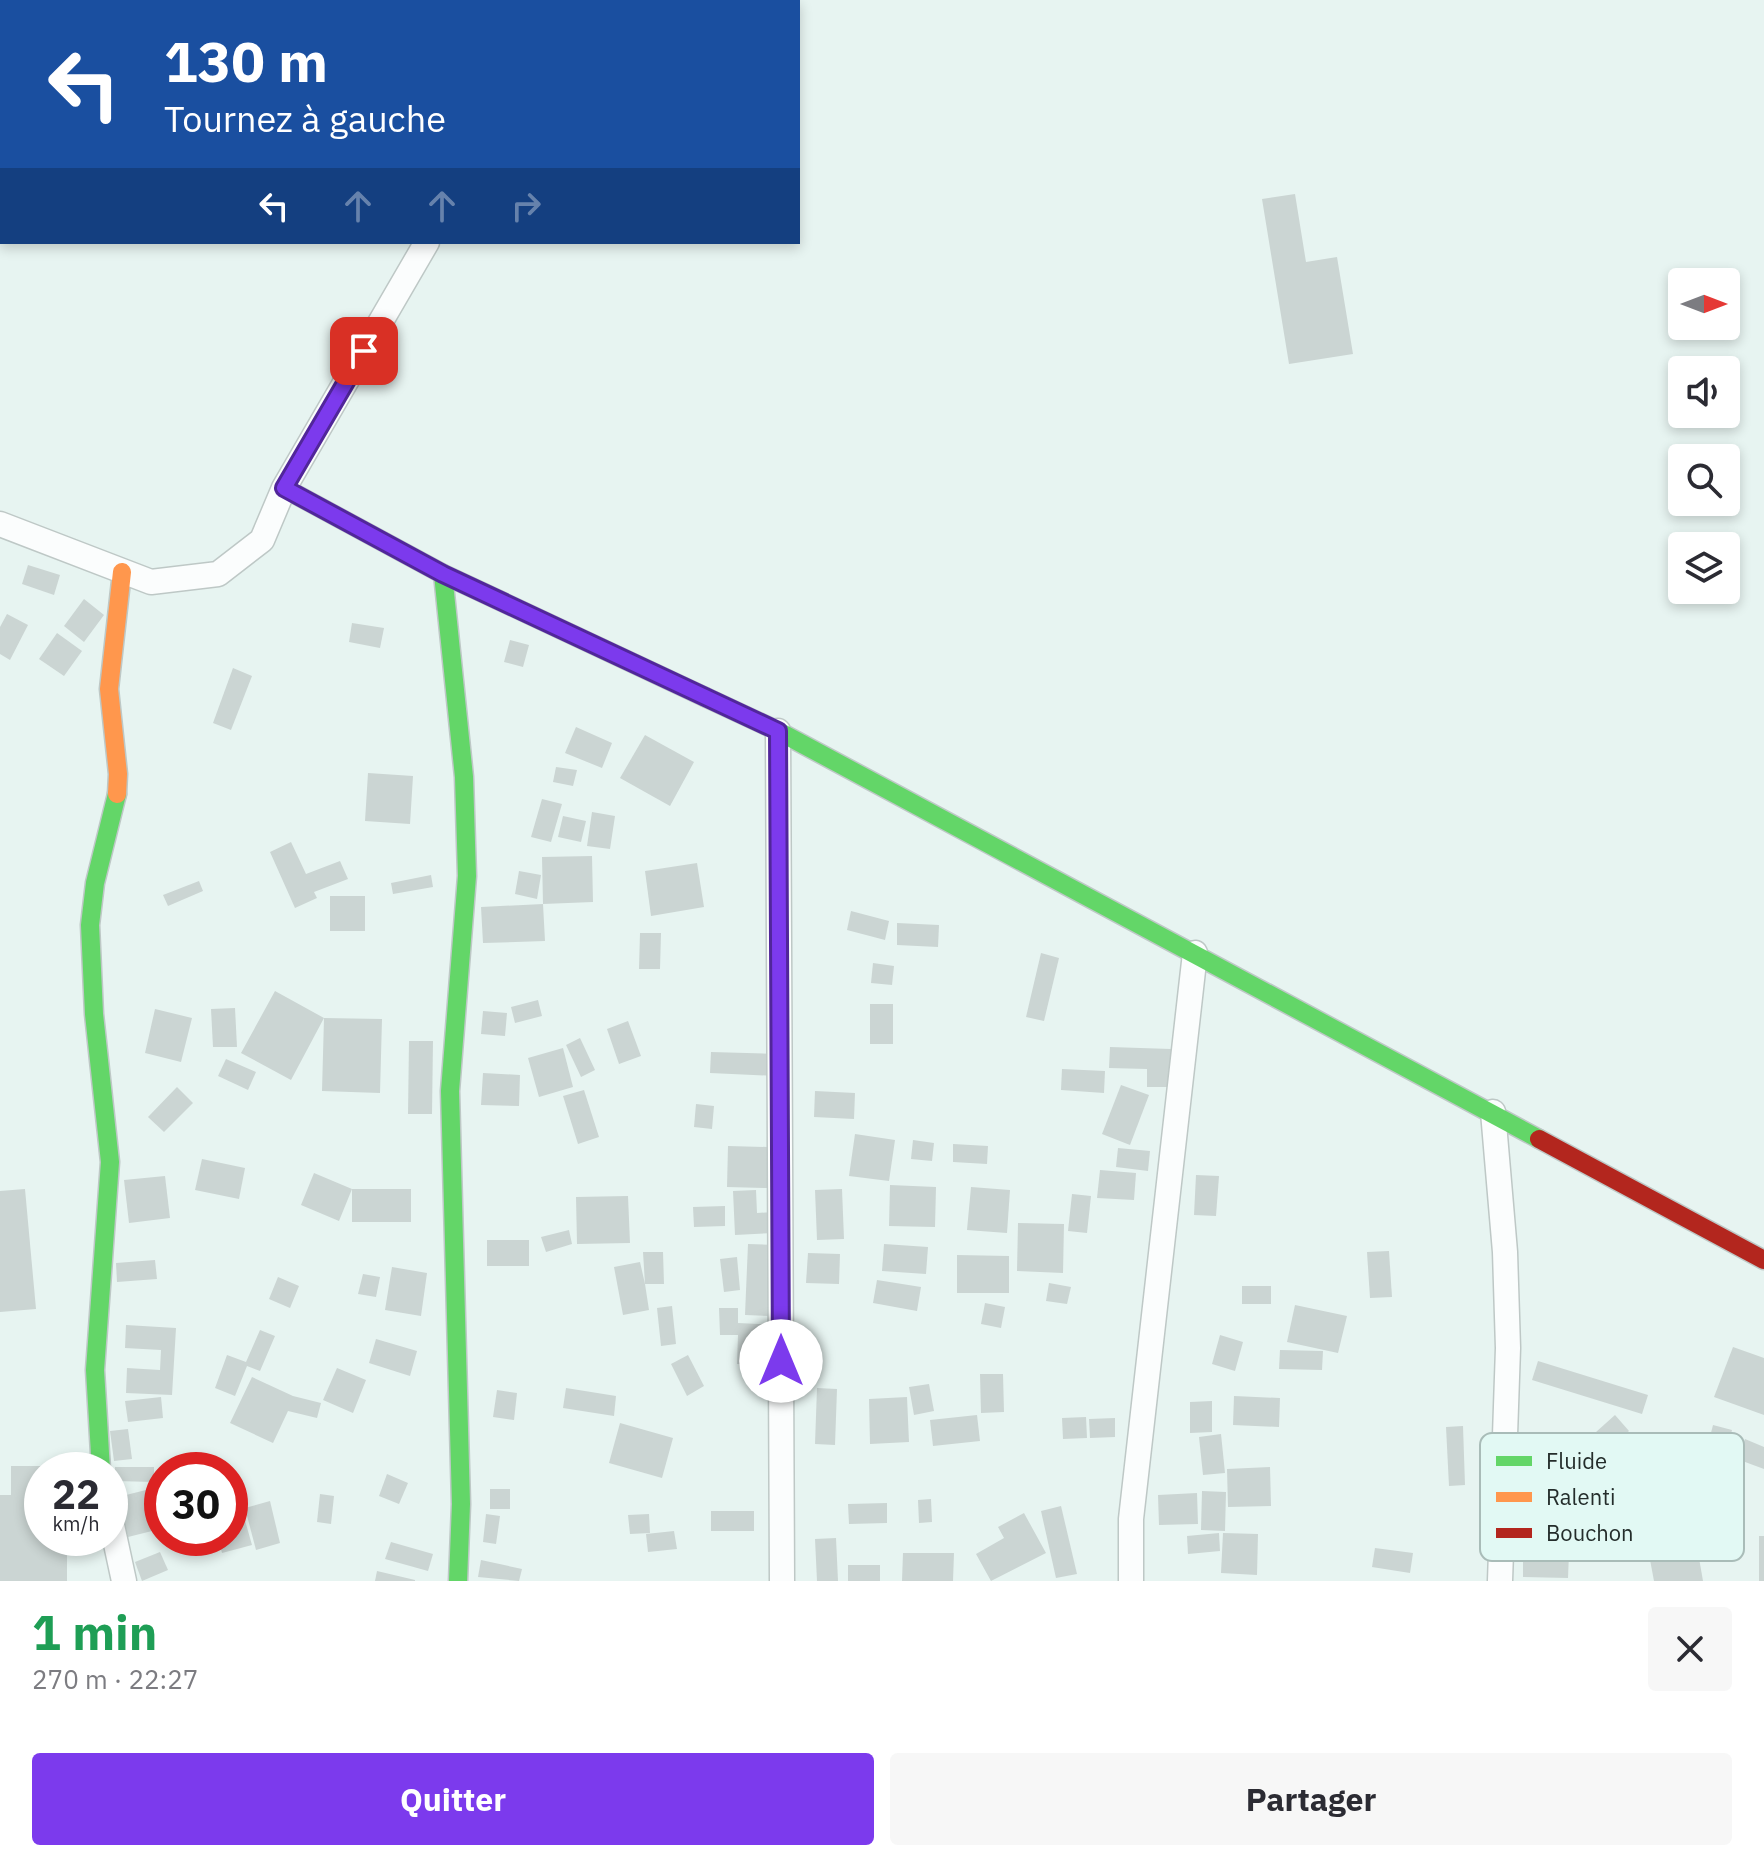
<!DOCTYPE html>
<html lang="fr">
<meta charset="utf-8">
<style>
body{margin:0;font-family:"IBM Plex Sans",sans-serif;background:#f7f7f7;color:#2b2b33;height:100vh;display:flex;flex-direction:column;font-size:30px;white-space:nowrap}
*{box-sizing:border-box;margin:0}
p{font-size:26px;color:#7c7c81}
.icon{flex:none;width:44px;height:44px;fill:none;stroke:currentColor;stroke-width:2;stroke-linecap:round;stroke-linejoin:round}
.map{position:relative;height:1581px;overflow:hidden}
.panel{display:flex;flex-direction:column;background:#fff;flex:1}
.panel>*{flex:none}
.hud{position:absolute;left:0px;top:0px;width:800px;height:244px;box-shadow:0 4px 12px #0003;background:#1a4fa0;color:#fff;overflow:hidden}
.needle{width:52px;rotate:90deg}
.tools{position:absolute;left:1668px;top:268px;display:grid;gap:16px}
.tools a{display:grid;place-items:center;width:72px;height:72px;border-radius:8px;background:#fff;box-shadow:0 4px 12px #0003;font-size:40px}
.speed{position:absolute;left:24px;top:1452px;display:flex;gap:16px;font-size:40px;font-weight:700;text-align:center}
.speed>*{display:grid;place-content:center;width:104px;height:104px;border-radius:50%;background:#fff;box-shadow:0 4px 12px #0003;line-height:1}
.speed small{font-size:20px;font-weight:400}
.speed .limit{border:12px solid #d22;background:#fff;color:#111}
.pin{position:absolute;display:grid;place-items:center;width:68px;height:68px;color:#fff;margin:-34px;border-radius:16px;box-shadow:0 4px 12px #0006}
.me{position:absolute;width:88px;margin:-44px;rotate:0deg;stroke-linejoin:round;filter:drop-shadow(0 0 6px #0008)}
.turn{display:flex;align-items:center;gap:28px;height:168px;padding:0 32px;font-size:36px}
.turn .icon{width:104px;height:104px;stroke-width:2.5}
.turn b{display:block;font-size:56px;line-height:68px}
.lanes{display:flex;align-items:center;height:76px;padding:0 32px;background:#0003;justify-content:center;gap:40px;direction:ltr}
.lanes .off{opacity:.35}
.round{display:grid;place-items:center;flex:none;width:84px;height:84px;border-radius:8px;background:#f7f7f7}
.head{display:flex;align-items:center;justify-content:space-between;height:136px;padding:0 32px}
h1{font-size:48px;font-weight:700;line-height:60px;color:#1e9e55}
.cta{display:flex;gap:16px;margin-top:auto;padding:16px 32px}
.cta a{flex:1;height:92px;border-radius:8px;background:#7c3aed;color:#fff;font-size:32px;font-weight:700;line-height:92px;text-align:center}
.cta a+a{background:#f7f7f7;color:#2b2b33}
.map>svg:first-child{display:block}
</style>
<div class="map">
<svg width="1764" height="1581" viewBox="0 0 1764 1581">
<rect width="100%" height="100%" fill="#e7f4f1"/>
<g fill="#cbd5d3">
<polygon points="1295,194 1306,262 1337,257 1353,354 1289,364 1262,199"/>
<polygon points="28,565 60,575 54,595 22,584"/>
<polygon points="84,599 104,615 84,642 64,626"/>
<polygon points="7,614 28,625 10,660 0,654 0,627"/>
<polygon points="352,623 384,628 380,648 349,642"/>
<polygon points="57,633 82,651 64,676 39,659"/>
<polygon points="510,640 529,645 523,667 504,662"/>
<polygon points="233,668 252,676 231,730 213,723"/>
<polygon points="576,727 612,743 602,768 565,753"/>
<polygon points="645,735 694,762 670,806 620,778"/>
<polygon points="556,767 577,770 573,786 553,782"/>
<polygon points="368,773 413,776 410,824 365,821"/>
<polygon points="542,799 562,804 551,842 531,837"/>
<polygon points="592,812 615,816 610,849 587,846"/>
<polygon points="563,816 586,821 581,842 558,837"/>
<polygon points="291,842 306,874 340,861 348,879 314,892 317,898 295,908 270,852"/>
<polygon points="592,856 593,902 543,904 545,941 483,943 481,907 543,904 542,857"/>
<polygon points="697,863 704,907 651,916 645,871"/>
<polygon points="519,871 541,875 537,899 515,894"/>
<polygon points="431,875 433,887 393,894 391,883"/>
<polygon points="199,881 203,891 168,906 163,895"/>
<rect x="330" y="896" width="35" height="35"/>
<polygon points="851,911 889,921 885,940 847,930"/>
<polygon points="897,923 939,925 938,947 897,945"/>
<polygon points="640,933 661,933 660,969 639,969"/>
<polygon points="1041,953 1059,958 1044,1021 1026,1017"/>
<polygon points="873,963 894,966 892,985 871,983"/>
<polygon points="275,991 324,1018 382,1019 380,1093 322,1091 324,1018 291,1080 241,1053"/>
<polygon points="538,1000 542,1016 515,1023 511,1007"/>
<rect x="870" y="1004" width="23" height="40"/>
<polygon points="235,1008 237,1047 213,1047 211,1009"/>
<polygon points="155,1009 192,1018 181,1062 145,1053"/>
<polygon points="483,1011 507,1013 505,1036 481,1034"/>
<polygon points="628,1021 641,1056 619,1064 607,1029"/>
<polygon points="580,1038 595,1070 581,1077 566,1045"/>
<polygon points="409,1041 433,1041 432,1114 408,1114"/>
<polygon points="1110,1047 1171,1049 1170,1087 1147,1087 1147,1069 1109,1068"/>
<polygon points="563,1048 573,1087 539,1097 528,1058"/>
<polygon points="711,1052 777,1054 776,1076 710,1073"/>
<polygon points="226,1059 256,1072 248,1090 218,1076"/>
<polygon points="1062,1069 1105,1071 1104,1093 1061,1090"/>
<polygon points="483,1073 520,1075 519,1106 481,1105"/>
<polygon points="1121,1085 1149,1095 1130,1145 1102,1134"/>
<polygon points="177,1087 193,1103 164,1132 148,1117"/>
<polygon points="584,1090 599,1137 578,1144 563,1096"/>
<polygon points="815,1091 855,1093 854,1119 814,1117"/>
<polygon points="696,1104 714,1106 712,1129 694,1127"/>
<polygon points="855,1134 895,1140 889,1181 849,1176"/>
<polygon points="913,1140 934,1143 932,1161 911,1159"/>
<polygon points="953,1144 988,1146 987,1164 953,1162"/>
<polygon points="728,1146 768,1147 767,1188 727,1187"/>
<polygon points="1118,1148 1150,1151 1148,1171 1116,1167"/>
<polygon points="202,1159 245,1168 239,1199 195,1190"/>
<polygon points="1100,1170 1136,1173 1134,1200 1097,1198"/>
<polygon points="314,1173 352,1189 411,1189 411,1222 352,1222 352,1189 339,1221 301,1205"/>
<polygon points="1196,1175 1219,1176 1216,1216 1194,1215"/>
<polygon points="165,1176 170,1218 129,1223 124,1180"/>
<polygon points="890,1185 936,1187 935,1227 889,1226"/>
<polygon points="971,1187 1010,1190 1007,1233 967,1230"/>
<polygon points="25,1189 36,1309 0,1312 0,1191"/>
<polygon points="842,1189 844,1239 817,1240 815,1190"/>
<polygon points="756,1190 757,1213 774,1212 774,1233 735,1235 733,1191"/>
<polygon points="1072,1194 1091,1196 1087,1233 1068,1231"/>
<polygon points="628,1196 630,1243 577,1244 576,1197"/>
<polygon points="725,1206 725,1226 694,1227 693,1207"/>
<polygon points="1018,1223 1064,1224 1063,1273 1017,1271"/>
<polygon points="569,1230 572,1244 546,1252 541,1237"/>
<rect x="487" y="1240" width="42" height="26"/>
<polygon points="748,1244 775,1245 771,1316 745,1315"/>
<polygon points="884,1244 928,1247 926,1274 882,1271"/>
<polygon points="1389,1251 1392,1297 1370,1298 1367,1252"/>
<polygon points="643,1252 663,1252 664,1284 645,1284 649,1310 623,1315 614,1267 640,1262 645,1284"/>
<polygon points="808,1253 840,1254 839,1284 806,1283"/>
<polygon points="957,1255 1009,1256 1009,1293 957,1293"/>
<polygon points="737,1257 740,1290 724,1292 720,1259"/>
<polygon points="155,1260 157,1279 117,1282 116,1263"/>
<polygon points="392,1267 427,1273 421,1316 385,1310"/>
<polygon points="363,1274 380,1277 376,1297 358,1294"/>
<polygon points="278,1277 299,1286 290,1308 269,1299"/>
<polygon points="877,1280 921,1287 917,1311 873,1303"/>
<polygon points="1049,1283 1071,1287 1067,1304 1046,1301"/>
<rect x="1242" y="1286" width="29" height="18"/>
<polygon points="985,1303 1005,1307 1001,1328 981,1324"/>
<polygon points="1295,1305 1347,1316 1338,1353 1287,1342"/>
<polygon points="672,1306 676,1344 661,1346 657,1308"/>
<polygon points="719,1308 738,1308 738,1323 776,1325 774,1365 737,1364 738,1335 720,1335"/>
<polygon points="126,1325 176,1328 172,1395 126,1393 127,1368 160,1370 161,1350 125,1348"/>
<polygon points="260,1330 275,1336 260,1371 247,1366 235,1396 215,1388 227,1355 246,1362"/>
<polygon points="1220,1335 1243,1342 1235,1371 1212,1364"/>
<polygon points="376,1339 417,1351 410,1376 369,1363"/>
<polygon points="1733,1347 1764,1358 1764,1415 1714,1397"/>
<polygon points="1280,1350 1323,1351 1322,1370 1279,1369"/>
<polygon points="688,1355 704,1386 687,1396 671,1364"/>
<polygon points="1538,1361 1648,1395 1642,1414 1532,1380"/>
<polygon points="337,1368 366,1380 353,1413 323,1400"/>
<polygon points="980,1374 1003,1374 1004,1412 981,1413"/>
<polygon points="252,1377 293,1396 321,1403 317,1418 288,1411 273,1443 230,1423"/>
<polygon points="929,1384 934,1411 914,1415 909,1387"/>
<polygon points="566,1388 616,1396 614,1416 563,1408"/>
<polygon points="817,1388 837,1389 835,1445 815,1444"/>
<polygon points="497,1390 517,1393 514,1420 493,1417"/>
<polygon points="1234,1396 1280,1398 1279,1427 1233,1425"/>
<polygon points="161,1397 163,1418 128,1422 125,1401"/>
<polygon points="907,1397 909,1442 870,1444 869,1399"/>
<polygon points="1212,1401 1212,1432 1190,1433 1190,1402"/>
<polygon points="977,1415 980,1441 933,1446 930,1420"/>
<polygon points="1615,1415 1629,1431 1571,1483 1557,1467"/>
<polygon points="1086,1417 1087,1438 1063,1439 1062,1418"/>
<polygon points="1115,1418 1115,1437 1090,1438 1089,1419"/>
<polygon points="620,1423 673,1438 662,1478 609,1463"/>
<polygon points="1713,1425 1732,1430 1722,1468 1703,1464"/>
<polygon points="1463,1426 1465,1485 1449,1486 1446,1427"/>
<polygon points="128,1429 132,1459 114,1461 110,1431"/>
<polygon points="1221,1434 1225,1473 1203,1475 1199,1437"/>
<polygon points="1745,1439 1764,1447 1764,1469 1737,1459"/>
<polygon points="11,1466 50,1466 51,1470 42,1470 42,1538 67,1538 67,1581 0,1581 0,1495 11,1495"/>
<polygon points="115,1467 154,1467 154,1482 115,1481"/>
<polygon points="1270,1467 1271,1506 1228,1507 1227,1469"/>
<polygon points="387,1474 408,1483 399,1504 379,1496"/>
<rect x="490" y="1489" width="20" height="20"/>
<polygon points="146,1490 156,1530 128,1537 118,1497"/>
<polygon points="1202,1491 1226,1492 1225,1531 1201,1530"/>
<polygon points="1197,1493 1198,1524 1159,1525 1158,1495"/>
<polygon points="320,1494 334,1496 331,1524 317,1522"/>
<polygon points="931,1499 932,1522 919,1523 918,1500"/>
<polygon points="270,1501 280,1543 256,1550 245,1508"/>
<polygon points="887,1503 887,1523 849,1524 848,1504"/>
<polygon points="1061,1506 1077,1574 1056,1578 1041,1511"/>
<polygon points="242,1510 252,1545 222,1553 218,1538 230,1538 230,1513"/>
<rect x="711" y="1511" width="43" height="20"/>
<polygon points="1024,1513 1046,1553 991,1581 976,1554 1004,1538 998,1527"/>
<polygon points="486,1514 500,1516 496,1544 483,1542"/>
<polygon points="649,1514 650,1533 630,1534 628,1515"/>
<polygon points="674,1531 677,1549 648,1552 646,1534"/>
<polygon points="1219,1533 1220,1551 1188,1554 1187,1536"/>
<polygon points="1223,1533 1258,1534 1257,1575 1221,1573"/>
<polygon points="1695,1535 1703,1581 1654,1581 1647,1544"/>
<rect x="1759" y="1536" width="5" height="45"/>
<polygon points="836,1538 838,1581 817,1581 815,1539"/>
<polygon points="391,1542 433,1554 428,1571 385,1559"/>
<polygon points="1375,1548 1413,1553 1410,1573 1372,1567"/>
<polygon points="160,1552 168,1570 142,1581 135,1562"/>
<polygon points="1523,1552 1569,1553 1568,1578 1523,1577"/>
<polygon points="903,1553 954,1553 953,1581 902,1581"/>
<polygon points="481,1560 522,1569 519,1581 478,1577"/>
<rect x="848" y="1565" width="32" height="16"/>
<polygon points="377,1571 415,1580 415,1581 375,1581"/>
</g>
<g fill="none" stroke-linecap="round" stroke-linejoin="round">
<defs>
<g id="street">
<polyline points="567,2 568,0"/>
<polyline points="0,524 151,582 218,574 262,540 284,488 427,242"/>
<polyline points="778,731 782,1581"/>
<polyline points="1493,1112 1505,1252 1508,1348 1500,1581"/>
<polyline points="110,1516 124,1581"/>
<polyline points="1131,1581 1131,1519 1195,953"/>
</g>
<g id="fast">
<polyline points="443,574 464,777 467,876 450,1091 461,1504 458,1581"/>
<polyline points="705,697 778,731 1539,1139"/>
<polyline points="101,1470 95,1370 110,1162 94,1014 90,925 95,883 117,794"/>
</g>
<g id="slow">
<polyline points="284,488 443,574 705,697"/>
<polyline points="117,794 118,774 109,689 122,572"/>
</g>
<polyline id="jam" points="1539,1139 1764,1260"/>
</defs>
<use href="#street" stroke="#bec8c6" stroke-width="27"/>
<use href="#fast" stroke="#bec8c6" stroke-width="21"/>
<use href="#slow" stroke="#bec8c6" stroke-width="21"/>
<use href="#jam" stroke="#bec8c6" stroke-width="21"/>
<use href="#street" stroke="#fbfdfd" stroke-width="24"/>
<use href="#fast" stroke="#63d668" stroke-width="18"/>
<use href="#slow" stroke="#ff974d" stroke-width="18"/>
<use href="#jam" stroke="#b3261e" stroke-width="18"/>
</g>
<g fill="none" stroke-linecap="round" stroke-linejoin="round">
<defs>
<polyline id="route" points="364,351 284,488 443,574 778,731 781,1361"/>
</defs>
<use href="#route" stroke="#51269a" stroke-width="20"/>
<use href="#route" stroke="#7c3aed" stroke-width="14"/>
</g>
<rect x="1480" y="1433" width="264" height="128" rx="12" fill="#e2f9f4" stroke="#a9bcb8" stroke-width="2"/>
<rect x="1496" y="1456" width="36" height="10" fill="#63d668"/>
<rect x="1496" y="1492" width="36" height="10" fill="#ff974d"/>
<rect x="1496" y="1528" width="36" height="10" fill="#b3261e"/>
<g font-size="22" fill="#242d2b">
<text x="1546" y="1469">Fluide</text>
<text x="1546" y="1505">Ralenti</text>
<text x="1546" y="1541">Bouchon</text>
</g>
</svg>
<div class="tools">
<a><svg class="needle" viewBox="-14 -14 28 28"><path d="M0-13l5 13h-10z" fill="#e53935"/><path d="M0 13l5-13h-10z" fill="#7c7c81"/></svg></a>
<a><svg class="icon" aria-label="sound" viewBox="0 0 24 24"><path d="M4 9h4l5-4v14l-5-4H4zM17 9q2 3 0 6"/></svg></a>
<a><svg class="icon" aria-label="search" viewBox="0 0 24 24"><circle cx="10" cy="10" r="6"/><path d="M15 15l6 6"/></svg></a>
<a><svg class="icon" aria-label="layers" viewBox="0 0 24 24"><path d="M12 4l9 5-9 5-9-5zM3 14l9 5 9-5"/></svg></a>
</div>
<div class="speed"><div>22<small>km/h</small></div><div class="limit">30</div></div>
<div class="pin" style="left:364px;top:351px;background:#d93025"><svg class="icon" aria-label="arrive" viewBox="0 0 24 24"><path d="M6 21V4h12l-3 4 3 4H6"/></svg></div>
<svg class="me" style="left:781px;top:1361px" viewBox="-20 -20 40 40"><circle r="19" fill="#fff"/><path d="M0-13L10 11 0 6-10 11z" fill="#7c3aed"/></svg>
<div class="hud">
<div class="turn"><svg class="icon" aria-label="left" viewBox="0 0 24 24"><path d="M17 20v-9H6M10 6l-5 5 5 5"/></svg><div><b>130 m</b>Tournez à gauche</div></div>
<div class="lanes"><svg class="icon" aria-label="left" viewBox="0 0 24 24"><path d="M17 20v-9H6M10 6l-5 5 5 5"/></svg><svg class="icon off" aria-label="ahead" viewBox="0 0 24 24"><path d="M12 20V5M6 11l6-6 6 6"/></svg><svg class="icon off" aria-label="ahead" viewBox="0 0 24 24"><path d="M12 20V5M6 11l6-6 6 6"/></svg><svg class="icon off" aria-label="right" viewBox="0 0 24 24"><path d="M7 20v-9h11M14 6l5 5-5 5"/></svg></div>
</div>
</div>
<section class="panel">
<div class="head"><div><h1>1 min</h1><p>270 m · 22:27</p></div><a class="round"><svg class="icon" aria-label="close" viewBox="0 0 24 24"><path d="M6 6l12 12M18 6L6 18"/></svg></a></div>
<div class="cta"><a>Quitter</a><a>Partager</a></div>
</section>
